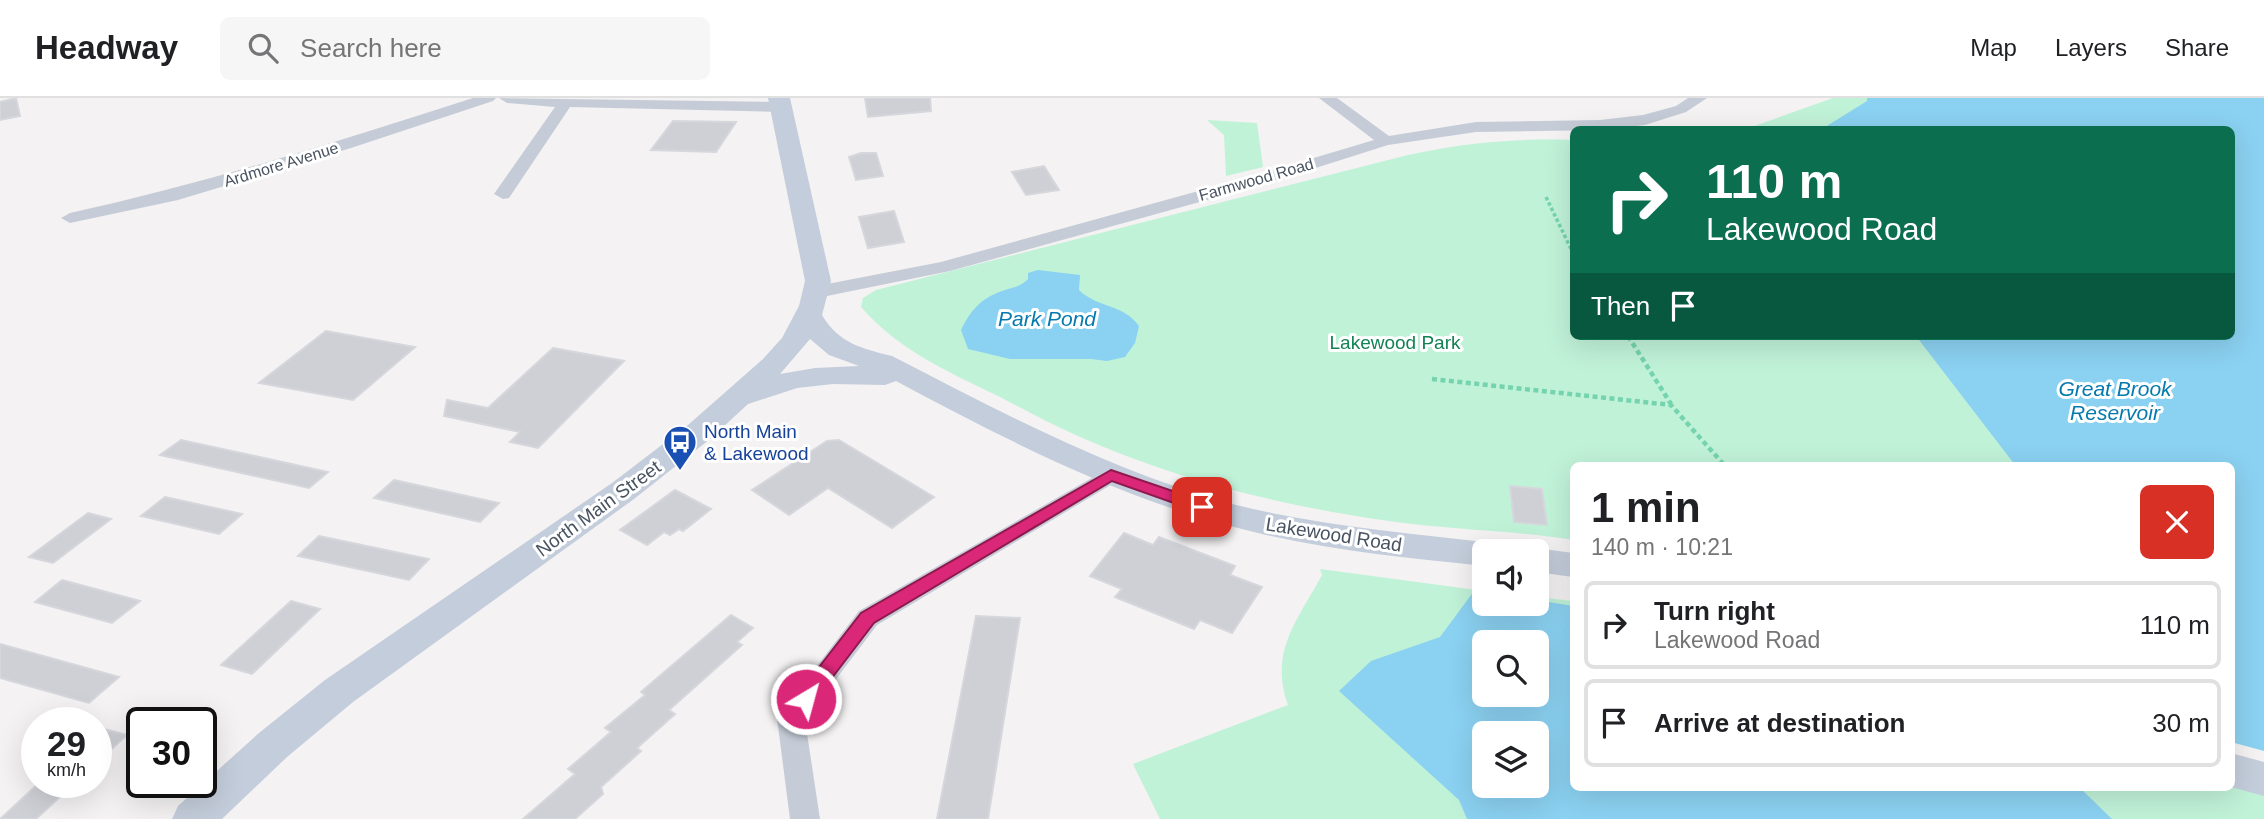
<!DOCTYPE html>
<meta charset="utf-8">
<style>
body{margin:0;font-family:Helvetica,sans-serif;background:#f6f6f6;color:#202124;height:100vh;display:flex;flex-direction:column;font-size:26px;white-space:nowrap}
*{box-sizing:border-box;margin:0}
p{font-size:23px;color:#757577}
.icon{flex:none;width:38px;height:38px;fill:none;stroke:currentColor;stroke-width:2;stroke-linecap:round;stroke-linejoin:round}
.map{position:relative;flex:1;overflow:hidden}
.sheet{position:absolute;left:1570px;top:364px;width:665px;height:329px;display:flex;flex-direction:column;background:#fff;border-radius:10px;box-shadow:0 7px 28px #0002}
.sheet>*{flex:none}
.guide{position:absolute;left:1570px;top:28px;width:665px;height:214px;border-radius:10px;box-shadow:0 7px 28px #0002;background:#0b6e4f;color:#fff;overflow:hidden}
.tools{position:absolute;left:1472px;top:441px;display:grid;gap:14px}
.tools a{display:grid;place-items:center;width:77px;height:77px;border-radius:10px;background:#fff;box-shadow:0 7px 28px #0002;font-size:35px}
.speed{position:absolute;left:21px;top:609px;display:flex;gap:14px;font-size:35px;font-weight:700;text-align:center}
.speed>*{display:grid;place-content:center;width:91px;height:91px;border-radius:50%;background:#fff;box-shadow:0 7px 28px #0002;line-height:1}
.speed small{font-size:18px;font-weight:400}
.speed .limit{border:4px solid #111;border-radius:10px;background:#fff;color:#111}
.pin{position:absolute;display:grid;place-items:center;width:60px;height:60px;color:#fff;margin:-30px;border-radius:14px;box-shadow:0 4px 10px #0006}
.me{position:absolute;width:77px;margin:-38px;rotate:37deg;stroke-linejoin:round;filter:drop-shadow(0 0 5px #0008)}
.turn{display:flex;align-items:center;gap:24px;height:147px;padding:0 21px;font-size:32px}
.turn .icon{width:91px;height:91px;stroke-width:2.5}
.turn b{display:block;font-size:49px;line-height:60px}
.then{display:flex;align-items:center;height:66px;padding:0 21px;background:#0003;gap:14px;font-size:26px}
.round{display:grid;place-items:center;flex:none;width:74px;height:74px;border-radius:10px;background:#f6f6f6}
.head{display:flex;align-items:center;justify-content:space-between;height:119px;padding:0 21px}
h1{font-size:42px;font-weight:700;line-height:52px}
ul{padding:0;list-style:none}
li{display:flex;align-items:center;gap:21px;height:88px;margin:0 14px 10px;padding:0 7px;border:4px solid #e0e0e0;border-radius:10px}
li div{flex:1}
li b{display:block;font-size:26px}
li em{font-style:normal}
header{display:flex;align-items:center;gap:42px;box-sizing:border-box;height:98px;padding:0 35px;background:#fff;border-bottom:2px solid #e0e0e0}
header strong{font-size:33px}
nav{display:flex;gap:38px;margin-inline-start:auto;font-size:24px}
.search{width:490px;height:63px;background:#f6f6f6;display:flex;align-items:center;gap:18px;box-sizing:border-box;padding:0 24px;border-radius:10px;color:#757577;font-size:26px}
.map>svg:first-child{display:block}
</style>
<header>
<strong>Headway</strong>
<div class="search"><svg class="icon" aria-label="search" viewBox="0 0 24 24"><circle cx="10" cy="10" r="6"/><path d="M15 15l6 6"/></svg>Search here</div>
<nav><a>Map</a><a>Layers</a><a>Share</a></nav>
</header>
<div class="map">
<svg width="2264" height="721" viewBox="0 0 2264 721">
<rect width="100%" height="100%" fill="#f4f2f2"/>
<g fill="#c0f2d8" fill-rule="evenodd">
<path d="M 1833,0 L 2264,0 L 2231,368 L 1573,368 L 1573,442 C 1512,432 1450,432 1389,423 C 1283,408 1176,382 1078,338 C 1052,327 1027,313 1002,300 C 951,275 899,253 861,209 L 863,200 L 876,192 L 1408,57 C 1463,45 1517,40 1573,42 L 1573,238 L 2231,238 L 2231,32 L 1746,31 Z"/>
<polygon points="1207,22 1257,25 1263,69 1226,78 1224,37"/>
<path d="M 1320,471 L 1484,493 L 1484,506 L 1536,506 L 1537,499 L 1573,503 L 1573,690 L 2231,690 L 2231,686 L 2264,695 L 2264,721 L 1160,721 L 1133,666 L 1288,607 C 1269,554 1297,523 1322,477 ZM 1484,544 L 1536,544 L 1536,597 L 1484,597 ZM 1484,635 L 1536,635 L 1536,688 L 1484,688 Z"/>
</g>
<g fill="#8bd1f1" fill-rule="evenodd">
<polygon points="1867,0 2264,0 2264,653 2231,644 2231,368 2015,367 1916,238 2231,238 2231,32 1822,31 1867,3"/>
<path d="M 1038,172 L 1080,177 L 1079,192 C 1097,210 1124,206 1139,228 L 1135,245 L 1125,259 L 1107,263 L 1091,261 L 1010,261 L 968,251 L 961,232 C 971,212 980,201 1002,193 C 1013,189 1019,190 1028,181 L 1028,175 Z"/>
<path d="M 1474,493 L 1484,494 L 1484,506 L 1536,506 L 1537,502 L 1573,508 L 1573,690 L 2080,690 L 2112,721 L 1467,721 L 1459,702 L 1339,593 L 1371,563 L 1440,539 ZM 1484,544 L 1536,544 L 1536,597 L 1484,597 ZM 1484,635 L 1536,635 L 1536,688 L 1484,688 Z"/>
</g>
<g fill="#ced0d6" stroke="#d6d7dd" stroke-width="2">
<polygon points="16,0 20,18 0,22 0,4"/>
<polygon points="865,0 930,0 931,13 868,19"/>
<polygon points="673,23 736,24 716,54 651,52"/>
<polygon points="861,55 876,55 883,78 856,82 849,59"/>
<polygon points="1044,68 1059,92 1026,97 1012,74"/>
<polygon points="894,113 904,144 868,150 859,119"/>
<polygon points="326,233 415,249 353,302 259,285"/>
<polygon points="553,250 624,263 538,350 510,344 520,334 444,318 447,302 488,310"/>
<polygon points="181,342 328,374 309,390 160,357"/>
<polygon points="839,342 934,399 892,430 828,390 789,417 752,392 827,343"/>
<polygon points="394,382 499,405 480,424 374,400"/>
<polygon points="1510,388 1542,391 1547,427 1514,424"/>
<polygon points="675,392 711,411 683,433 679,431 670,437 664,434 647,447 620,432"/>
<polygon points="165,399 242,416 219,436 141,418"/>
<polygon points="88,415 111,421 53,465 29,459"/>
<polygon points="1124,435 1153,447 1159,439 1235,468 1230,477 1262,489 1232,535 1200,522 1194,531 1115,499 1122,491 1090,478"/>
<polygon points="319,438 429,461 409,482 298,458"/>
<polygon points="62,482 140,503 112,525 35,504"/>
<polygon points="291,503 320,511 252,576 221,567"/>
<polygon points="731,517 753,530 737,544 742,547 669,612 675,616 637,650 641,653 601,689 603,696 575,721 523,721 575,676 568,671 611,634 605,630 645,597 641,594"/>
<polygon points="976,518 1020,520 988,721 937,721"/>
<polygon points="0,546 119,579 89,605 0,580"/>
<polygon points="96,629 127,637 96,665"/>
<polygon points="40,684 76,684 36,721 0,721"/>
</g>
<g fill="none" stroke-linecap="round" stroke-linejoin="round">
<polyline stroke="#75d3ae" stroke-width="3.5" stroke-dasharray="3.5 2.5" stroke-linecap="butt" points="1546,99 1573,155"/>
<g stroke="#75d3ae" stroke-width="4.5" stroke-dasharray="5 3.5" stroke-linecap="butt">
<polyline points="1628,238 1671,306"/>
<polyline points="1432,281 1671,307 1725,368"/>
</g>
<g fill="#c5ccd7" fill-rule="evenodd">
<path d="M 473,0 L 496,0 L 493,3 L 351,50 L 178,102 L 70,125 L 61,120 L 70,115 C 207,85 340,43 473,0 Z"/>
<polygon points="499,0 781,4 789,9 781,14 570,9 509,100 503,101 494,96 555,9 507,5"/>
<polygon points="1319,0 1337,0 1389,38 1476,24 1600,22 1643,17 1676,8 1688,0 1707,0 1686,14 1645,27 1602,32 1476,34 1388,47 1265,86 950,173 817,200 807,194 817,188 941,164 1253,78 1374,42"/>
<polygon points="1111,369 1119,372 1123,377 1119,382 877,527 805,622 820,721 790,721 777,620 859,513"/>
</g>
<g fill="#c4cddb" fill-rule="evenodd">
<path d="M 768,0 L 790,0 L 831,183 L 822,217 C 838,245 863,251 892,258 C 1001,314 1113,374 1232,406 C 1315,427 1400,434 1484,444 L 1496,447 L 1500,453 L 1484,453 L 1484,468 C 1408,460 1332,453 1258,435 C 1129,405 1012,345 896,283 L 885,287 L 833,286 L 797,290 L 748,306 L 710,341 L 634,401 L 353,604 L 287,659 L 222,721 L 172,721 L 178,708 L 259,635 L 325,582 L 612,385 L 688,327 L 763,261 L 782,240 L 799,208 L 805,183 ZM 810,241 L 829,257 L 859,268 L 815,270 L 780,276 Z"/>
<polygon points="1536,450 1573,455 1573,479 1536,474 1536,453 1524,453"/>
<polygon points="2231,655 2264,664 2264,698 2231,689"/>
</g>
</g>
<polygon fill="#db2777" stroke="#8e194d" stroke-width="2" points="1111,372 1208,405 1210,409 1202,415 1112,383 874,525 812,606 806,609 799,606 796,601 799,595 861,515"/>
<defs>
<symbol id="bus-pin" viewBox="-11 -11 22 30"><path d="M0 17L-7.5 6A9.5 9.5 0 1 1 7.5 6Z" fill="#1a4fb4" stroke="#fff"/><path d="M-5-6H5V4H4V6H2V4H-2V6H-4V4H-5ZM-3.5-4V0h7V-4ZM-3.5 1.2v1.5H-2V1.2ZM2 1.2v1.5H3.5V1.2Z" fill="#fff"/></symbol>
</defs>
<g fill-rule="evenodd">
<use href="#bus-pin" x="661" y="325" width="38" height="52"/>
</g>
<g text-anchor="middle" stroke-width="6" stroke-linejoin="round" paint-order="stroke">
<g font-size="16" fill="#485361" stroke="#fff">
<text transform="translate(281 66) rotate(-17)" y="6">Ardmore Avenue</text>
<text transform="translate(1256 81) rotate(-16)" y="6">Farmwood Road</text>
</g>
<g font-size="19" fill="#138255" stroke="#fff">
<text x="1395" y="251">Lakewood Park</text>
</g>
<g font-size="19" fill="#164399" stroke="#fff" text-anchor="start">
<text x="704" y="340">North Main<tspan x="704" dy="22">&amp; Lakewood</tspan></text>
</g>
<g font-size="19" fill="#485361" stroke="#fff">
<text transform="translate(598 410) rotate(-36)" y="7">North Main Street</text>
<text transform="translate(1334 436) rotate(9)" y="7">Lakewood Road</text>
</g>
<g font-size="21" font-style="italic" fill="#067aaf" stroke="#fff">
<text x="1047" y="228">Park Pond</text>
<text x="2115" y="298">Great Brook<tspan x="2115" dy="24">Reservoir</tspan></text>
</g>
</g>
</svg>
<div class="tools">
<a><svg class="icon" aria-label="sound" viewBox="0 0 24 24"><path d="M4 9h4l5-4v14l-5-4H4zM17 9q2 3 0 6"/></svg></a>
<a><svg class="icon" aria-label="search" viewBox="0 0 24 24"><circle cx="10" cy="10" r="6"/><path d="M15 15l6 6"/></svg></a>
<a><svg class="icon" aria-label="layers" viewBox="0 0 24 24"><path d="M12 4l9 5-9 5-9-5zM3 14l9 5 9-5"/></svg></a>
</div>
<div class="speed"><div>29<small>km/h</small></div><div class="limit">30</div></div>
<div class="pin" style="left:1202px;top:409px;background:#d93025"><svg class="icon" aria-label="arrive" viewBox="0 0 24 24"><path d="M6 21V4h12l-3 4 3 4H6"/></svg></div>
<svg class="me" style="left:806px;top:601px" viewBox="-20 -20 40 40"><circle r="17" fill="#db2777" stroke="#fff" stroke-width="3"/><path d="M0-11L8 9 0 5-8 9z" fill="#fff"/></svg>
<div class="guide">
<div class="turn"><svg class="icon" aria-label="right" viewBox="0 0 24 24"><path d="M7 20v-9h11M14 6l5 5-5 5"/></svg><div><b>110 m</b>Lakewood Road</div></div>
<div class="then">Then<svg class="icon" aria-label="arrive" viewBox="0 0 24 24"><path d="M6 21V4h12l-3 4 3 4H6"/></svg></div>
</div>
<section class="sheet">
<div class="head"><div><h1>1 min</h1><p>140 m · 10:21</p></div><a class="round" style="background:#d93025;color:#fff"><svg class="icon" aria-label="close" viewBox="0 0 24 24"><path d="M6 6l12 12M18 6L6 18"/></svg></a></div>
<ul>
<li><svg class="icon" aria-label="right" viewBox="0 0 24 24"><path d="M7 20v-9h11M14 6l5 5-5 5"/></svg><div><b>Turn right</b><p>Lakewood Road</p></div><em>110 m</em></li>
<li><svg class="icon" aria-label="arrive" viewBox="0 0 24 24"><path d="M6 21V4h12l-3 4 3 4H6"/></svg><div><b>Arrive at destination</b></div><em>30 m</em></li>
</ul>
</section>
</div>
